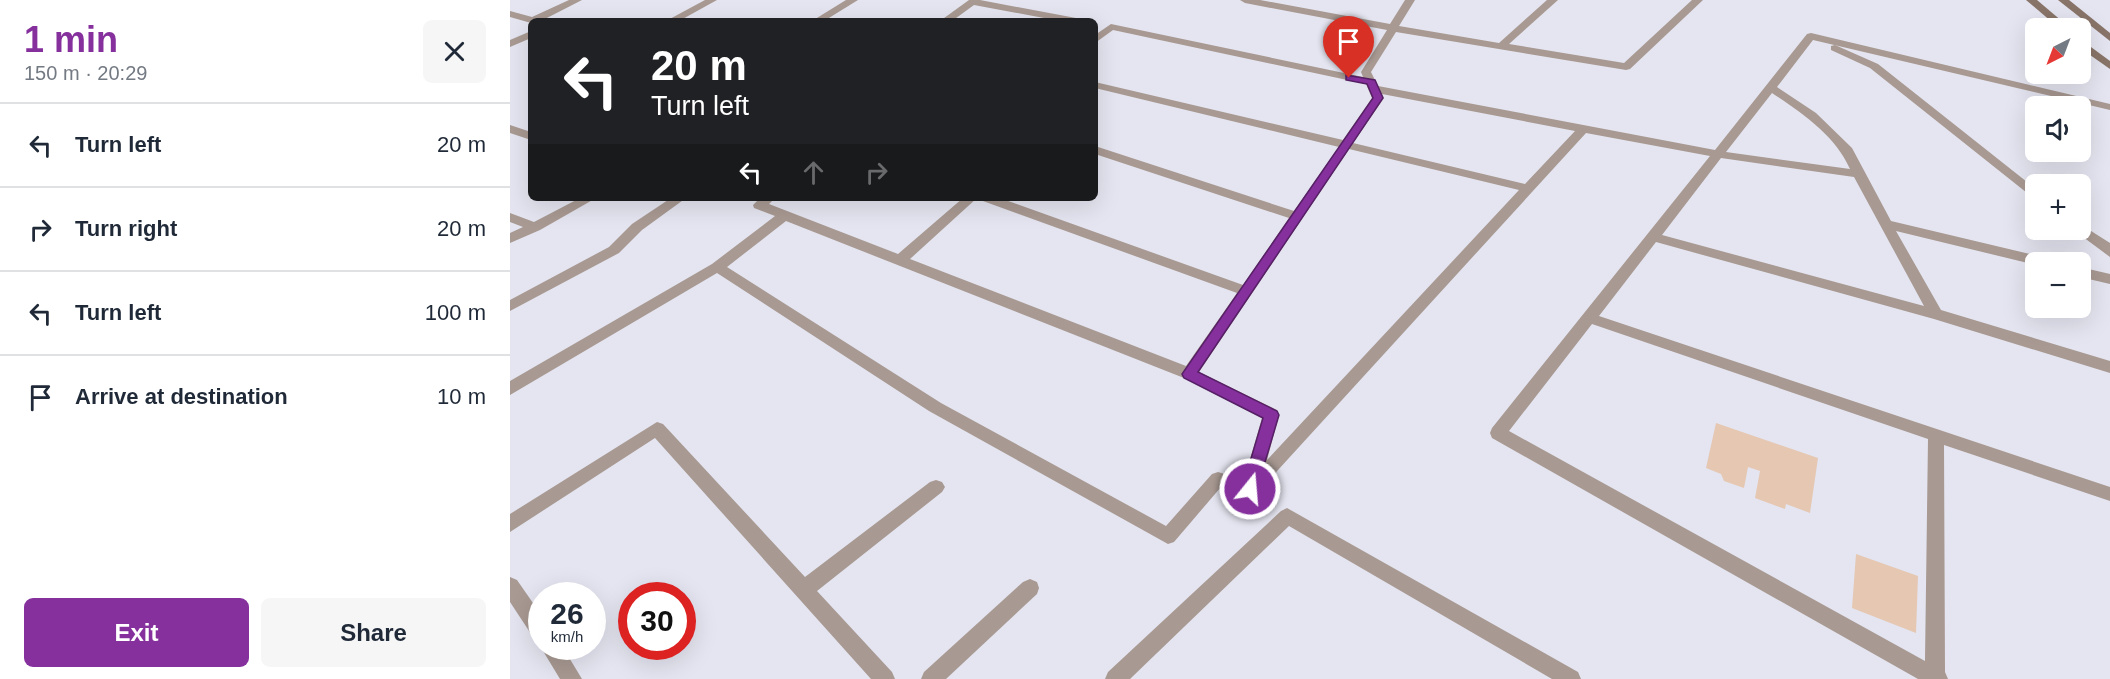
<!DOCTYPE html>
<meta charset="utf-8">
<style>
body{margin:0;font-family:Helvetica,sans-serif;background:#f6f6f7;color:#1f2937;height:100vh;display:flex;flex-direction:column;font-size:22px;white-space:nowrap}
*{box-sizing:border-box;margin:0}
p{font-size:20px;color:#747a83}
.icon{flex:none;width:33px;height:33px;fill:none;stroke:currentColor;stroke-width:2;stroke-linecap:round;stroke-linejoin:round}
.map{position:relative;flex:1;overflow:hidden}
.panel{display:flex;flex-direction:column;background:#fff;width:510px}
.panel>*{flex:none}
.top-card{position:absolute;left:18px;top:18px;width:570px;height:183px;border-radius:9px;box-shadow:0 6px 24px #0002;background:#202124;color:#fff;overflow:hidden}
.needle{width:39px;rotate:222deg}
.controls{position:absolute;left:1515px;top:18px;display:grid;gap:12px}
.controls a{display:grid;place-items:center;width:66px;height:66px;border-radius:9px;background:#fff;box-shadow:0 6px 24px #0002;font-size:30px}
.speed{position:absolute;left:18px;top:582px;display:flex;gap:12px;font-size:30px;font-weight:700;text-align:center}
.speed>*{display:grid;place-content:center;width:78px;height:78px;border-radius:50%;background:#fff;box-shadow:0 6px 24px #0002;line-height:1}
.speed small{font-size:15px;font-weight:400}
.speed .limit{border:9px solid #d22;background:#fff;color:#111}
.pin{position:absolute;display:grid;place-items:center;width:51px;height:51px;color:#fff;margin:-62px -26px;border-radius:50% 50% 50% 0;rotate:-45deg;box-shadow:0 0 6px #0007}
.pin .icon{rotate:45deg}
.me{position:absolute;width:66px;margin:-33px;rotate:17deg;stroke-linejoin:round;filter:drop-shadow(0 0 4px #0008)}
.turn{display:flex;align-items:center;gap:21px;height:126px;padding:0 24px;font-size:27px}
.turn .icon{width:78px;height:78px;stroke-width:2.5}
.turn b{display:block;font-size:42px;line-height:51px}
.lanes{display:flex;align-items:center;height:57px;padding:0 24px;background:#0003;justify-content:center;gap:30px;direction:ltr}
.lanes .off{opacity:.35}
.round{display:grid;place-items:center;flex:none;width:63px;height:63px;border-radius:9px;background:#f6f6f7}
.summary{display:flex;align-items:center;justify-content:space-between;height:102px;padding:0 24px}
h1{font-size:36px;font-weight:700;line-height:45px;color:#85309d}
.action{display:flex;gap:12px;margin-top:auto;padding:12px 24px}
.action a{flex:1;height:69px;border-radius:9px;background:#85309d;color:#fff;font-size:24px;font-weight:700;line-height:69px;text-align:center}
.action a+a{background:#f6f6f7;color:#1f2937}
ul{padding:0;list-style:none}
li{display:flex;align-items:center;gap:18px;height:84px;padding:0 24px;border-top:2px solid #e0e1e3}
li div{flex:1}
li b{display:block;font-size:22px}
li em{font-style:normal}
main{display:flex;flex:1;min-height:0}
.map>svg:first-child{display:block}
</style>
<main>
<section class="panel">
<div class="summary"><div><h1>1 min</h1><p>150 m · 20:29</p></div><a class="round"><svg class="icon" aria-label="close" viewBox="0 0 24 24"><path d="M6 6l12 12M18 6L6 18"/></svg></a></div>
<ul>
<li><svg class="icon" aria-label="left" viewBox="0 0 24 24"><path d="M17 20v-9H6M10 6l-5 5 5 5"/></svg><div><b>Turn left</b></div><em>20 m</em></li>
<li><svg class="icon" aria-label="right" viewBox="0 0 24 24"><path d="M7 20v-9h11M14 6l5 5-5 5"/></svg><div><b>Turn right</b></div><em>20 m</em></li>
<li><svg class="icon" aria-label="left" viewBox="0 0 24 24"><path d="M17 20v-9H6M10 6l-5 5 5 5"/></svg><div><b>Turn left</b></div><em>100 m</em></li>
<li><svg class="icon" aria-label="arrive" viewBox="0 0 24 24"><path d="M6 21V4h12l-3 4 3 4H6"/></svg><div><b>Arrive at destination</b></div><em>10 m</em></li>
</ul>
<div class="action"><a>Exit</a><a>Share</a></div>
</section>
<div class="map">
<svg width="1600" height="679" viewBox="0 0 1600 679">
<rect width="100%" height="100%" fill="#e4e5f0"/>
<g fill="#e5c7b2">
<polygon points="1206,423 1308,458 1300,513 1276,504 1275,509 1245,498 1250,471 1238,467 1234,488 1214,481 1211,474 1196,468"/>
<polygon points="1346,554 1408,576 1406,633 1342,608"/>
</g>
<g fill="none" stroke-linecap="round" stroke-linejoin="round">
<g fill="#a89992" fill-rule="evenodd">
<polygon points="59,0 72,0 31,21 21,23 0,17 0,11 22,17"/>
<polygon points="195,0 207,0 169,21 156,21"/>
<polygon points="336,0 348,0 314,21 302,21"/>
<polygon points="459,0 470,0 566,18 571,21 550,21 464,5 442,21 430,21"/>
<path d="M 730,0 L 750,0 L 880,24 L 895,0 L 905,0 L 889,26 L 989,43 L 1037,0 L 1048,0 L 999,44 L 1114,63 L 1182,0 L 1193,0 L 1120,69 L 1116,70 L 886,32 L 861,72 L 868,86 L 1205,150 L 1297,34 L 1301,33 L 1600,104 L 1600,110 L 1303,40 L 1267,87 L 1306,113 L 1342,148 L 1381,221 L 1532,257 L 1539,262 L 1526,262 L 1526,265 L 1386,231 L 1431,310 L 1600,361 L 1600,373 L 1424,319 L 1146,242 L 1089,316 L 1600,487 L 1600,501 L 1434,445 L 1435,672 L 1438,679 L 1408,679 L 982,438 L 980,433 L 982,428 L 1200,156 L 1076,133 L 746,494 L 740,496 L 711,487 L 664,542 L 658,544 L 419,411 L 207,273 L 0,395 L 0,381 L 202,264 L 265,216 L 244,208 L 243,205 L 250,198 L 265,198 L 259,204 L 388,254 L 453,198 L 467,198 L 400,259 L 676,366 L 727,293 L 473,201 L 472,198 L 490,198 L 733,285 L 779,218 L 585,154 L 585,146 L 784,211 L 829,147 L 585,88 L 585,82 L 833,140 L 862,98 L 856,84 L 603,30 L 585,43 L 585,35 L 601,24 L 853,77 L 851,72 L 877,30 L 735,3 ZM 1262,93 C 1292,113 1325,135 1340,169 L 1216,152 ZM 872,94 L 1065,131 L 1015,184 L 843,143 L 874,98 ZM 839,149 L 1009,190 L 757,460 L 769,415 L 767,410 L 689,372 ZM 1211,158 L 1344,177 L 1414,306 L 1152,235 ZM 276,221 L 674,378 L 752,418 L 734,480 L 708,472 L 702,474 L 656,526 L 431,403 L 217,267 ZM 1082,324 L 1418,439 L 1415,661 L 999,431 Z"/>
<polygon points="21,31 21,38 0,47 0,40"/>
<polygon points="1325,45 1368,64 1526,189 1526,200 1360,68 1321,50 1321,46"/>
<polygon points="0,125 21,132 21,140 0,133"/>
<polygon points="70,198 86,198 30,230 0,243 0,233 13,227 0,222 0,213 24,222"/>
<polygon points="161,198 176,198 132,230 109,253 0,311 0,300 99,247 122,224"/>
<polygon points="1570,224 1600,243 1600,257 1565,231 1564,230 1570,230"/>
<polygon points="1570,267 1600,274 1600,284 1570,277"/>
<polygon points="147,422 153,424 295,577 420,482 426,480 432,482 435,487 432,492 307,591 382,672 385,679 361,679 145,438 0,532 0,514"/>
<polygon points="777,508 1068,672 1071,679 1042,679 779,526 620,679 595,679 598,672 771,511"/>
<polygon points="0,577 7,580 32,616 32,642 25,640 0,602"/>
<polygon points="520,579 527,582 529,588 527,594 436,679 411,679 414,672 513,582"/>
<polygon points="32,643 32,646 52,646 72,679 50,679 30,646"/>
</g>
<g fill="#897469" fill-rule="evenodd">
<polygon points="1516,0 1527,0 1560,28 1549,28"/>
<polygon points="1548,0 1559,0 1600,33 1600,41"/>
<polygon points="1570,39 1600,61 1600,69 1570,48"/>
</g>
</g>
<polygon fill="#85309d" stroke="#561f66" stroke-width="1.5" points="836,75 865,80 873,98 688,372 767,411 769,415 747,489 745,494 740,496 734,494 732,489 753,418 674,378 672,374 863,98 857,84 836,80"/>
</svg>
<div class="controls">
<a><svg class="needle" viewBox="-14 -14 28 28"><path d="M0-13l5 13h-10z" fill="#e53935"/><path d="M0 13l5-13h-10z" fill="#747a83"/></svg></a>
<a><svg class="icon" aria-label="sound" viewBox="0 0 24 24"><path d="M4 9h4l5-4v14l-5-4H4zM17 9q2 3 0 6"/></svg></a>
<a>+</a>
<a>−</a>
</div>
<div class="speed"><div>26<small>km/h</small></div><div class="limit">30</div></div>
<div class="pin" style="left:839px;top:78px;background:#d93025"><svg class="icon" aria-label="arrive" viewBox="0 0 24 24"><path d="M6 21V4h12l-3 4 3 4H6"/></svg></div>
<svg class="me" style="left:740px;top:489px" viewBox="-20 -20 40 40"><circle r="17" fill="#85309d" stroke="#fff" stroke-width="3"/><path d="M0-11L8 9 0 5-8 9z" fill="#fff"/></svg>
<div class="top-card">
<div class="turn"><svg class="icon" aria-label="left" viewBox="0 0 24 24"><path d="M17 20v-9H6M10 6l-5 5 5 5"/></svg><div><b>20 m</b>Turn left</div></div>
<div class="lanes"><svg class="icon" aria-label="left" viewBox="0 0 24 24"><path d="M17 20v-9H6M10 6l-5 5 5 5"/></svg><svg class="icon off" aria-label="ahead" viewBox="0 0 24 24"><path d="M12 20V5M6 11l6-6 6 6"/></svg><svg class="icon off" aria-label="right" viewBox="0 0 24 24"><path d="M7 20v-9h11M14 6l5 5-5 5"/></svg></div>
</div>
</div>
</main>
